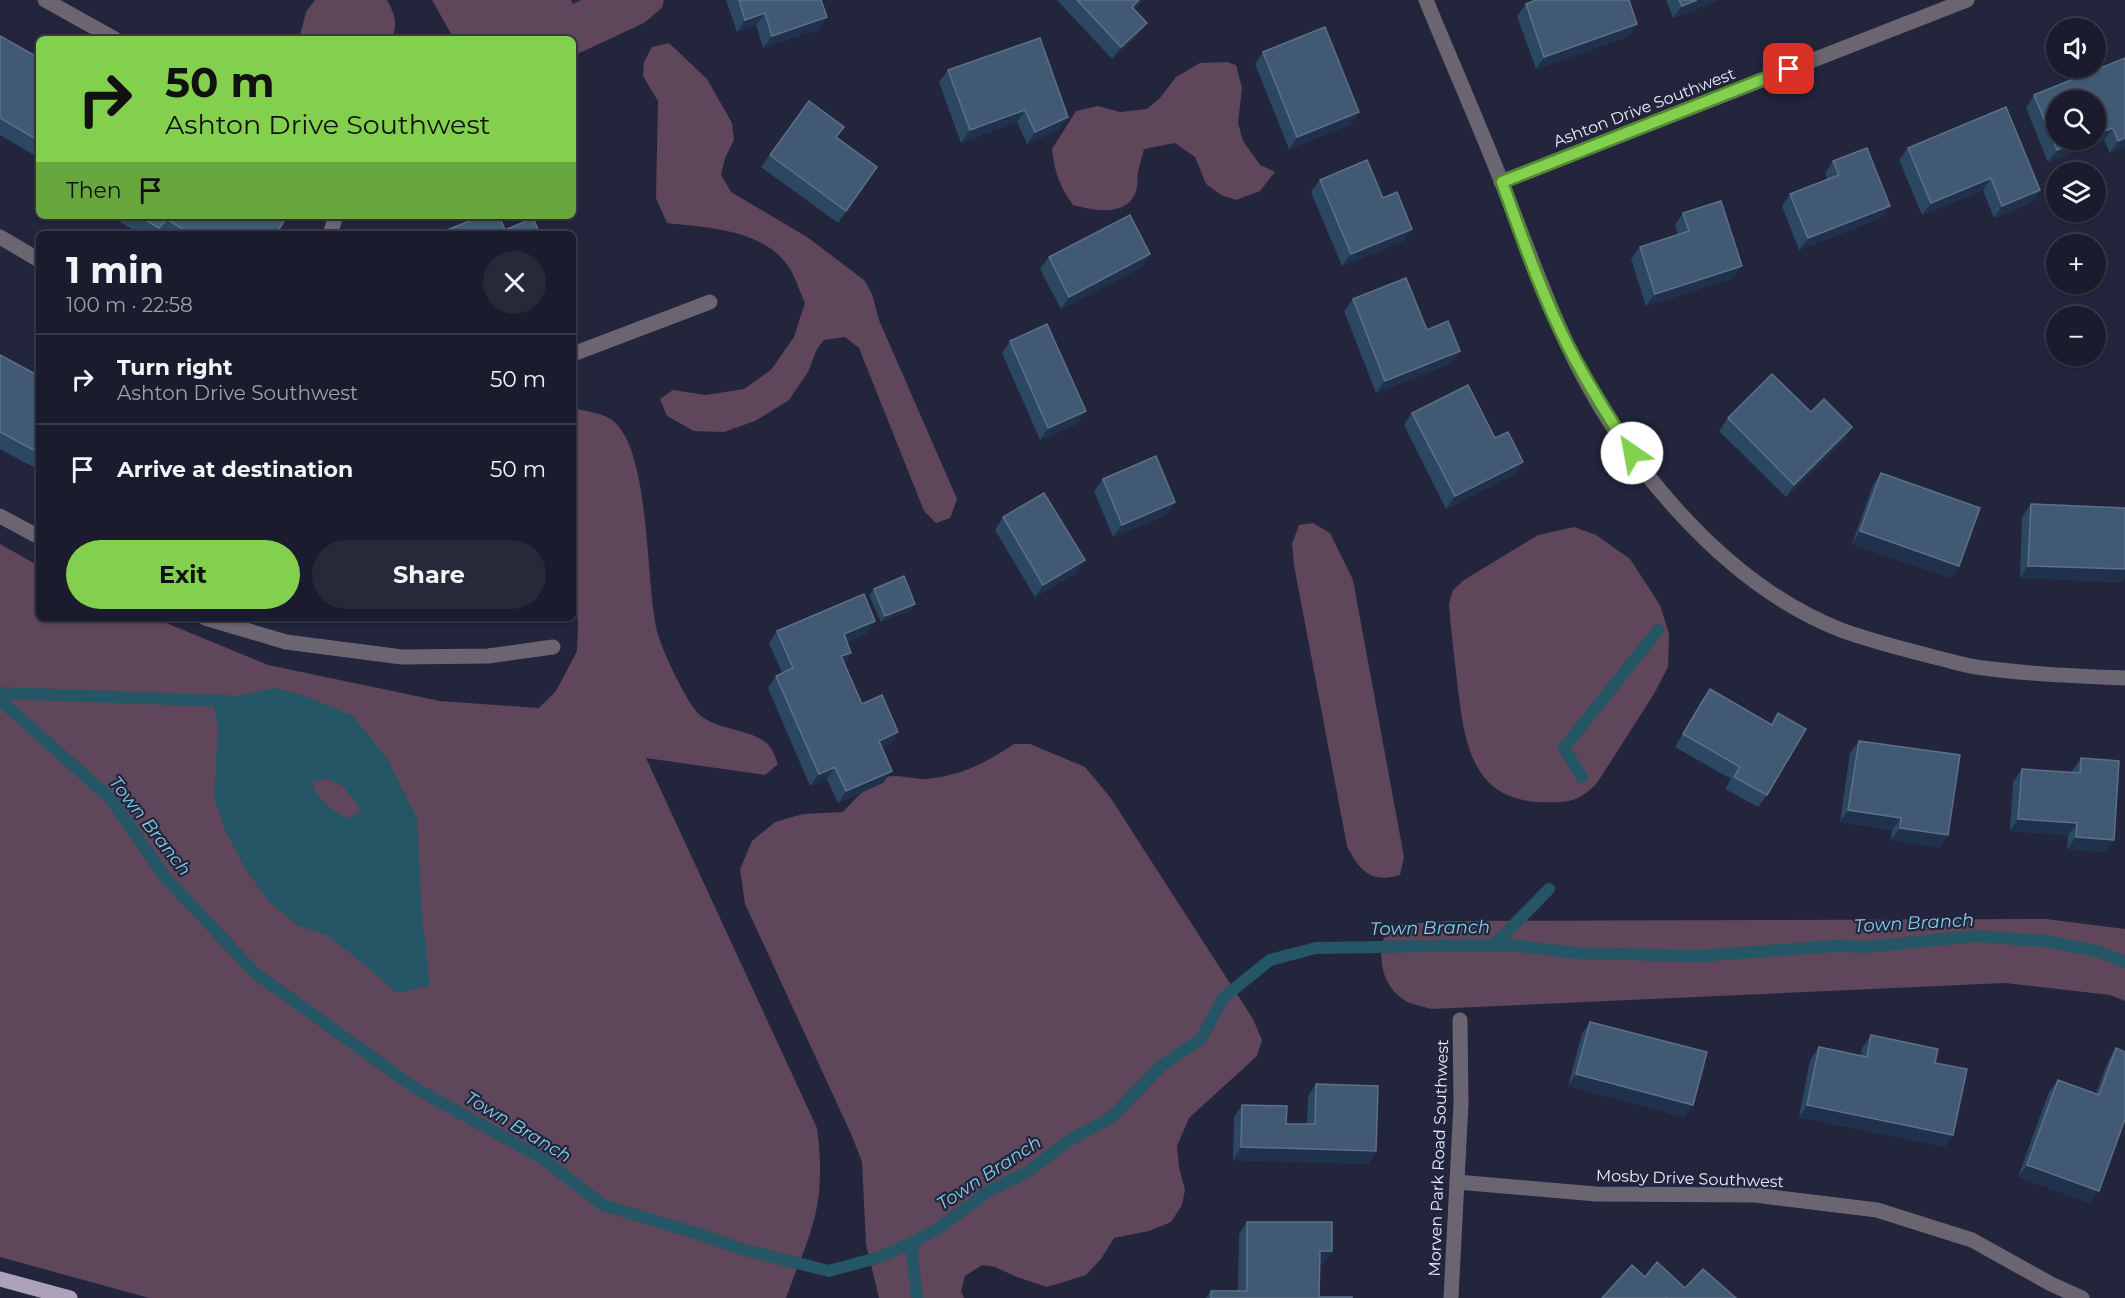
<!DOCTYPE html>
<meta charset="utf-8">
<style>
body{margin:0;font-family:Montserrat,sans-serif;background:#272939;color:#f1f3f6;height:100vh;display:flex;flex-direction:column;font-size:22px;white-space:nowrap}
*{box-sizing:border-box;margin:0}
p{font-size:20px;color:#9fa1aa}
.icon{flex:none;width:33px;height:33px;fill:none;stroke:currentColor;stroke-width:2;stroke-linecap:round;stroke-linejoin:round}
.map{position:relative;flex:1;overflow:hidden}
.panel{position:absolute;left:36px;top:231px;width:540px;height:390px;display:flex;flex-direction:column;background:#1a1c2d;border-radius:9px;box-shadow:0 2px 4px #0004,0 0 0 2px #383a49}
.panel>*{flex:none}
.hud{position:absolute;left:36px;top:36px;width:540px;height:183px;border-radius:9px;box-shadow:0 2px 4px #0004,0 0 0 2px #383a49;background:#83d04e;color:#111;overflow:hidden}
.tools{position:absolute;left:2046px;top:18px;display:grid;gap:12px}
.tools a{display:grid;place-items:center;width:60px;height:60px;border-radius:50%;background:#1a1c2d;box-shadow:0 2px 4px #0004,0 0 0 2px #383a49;font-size:30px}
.pin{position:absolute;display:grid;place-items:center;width:51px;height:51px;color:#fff;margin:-26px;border-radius:12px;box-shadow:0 3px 9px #0006}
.me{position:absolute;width:66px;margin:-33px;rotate:327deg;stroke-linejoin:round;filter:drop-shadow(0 0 4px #0008)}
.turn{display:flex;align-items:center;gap:21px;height:126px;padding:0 30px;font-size:27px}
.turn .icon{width:78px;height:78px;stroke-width:2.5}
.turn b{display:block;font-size:42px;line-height:51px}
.then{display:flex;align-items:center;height:57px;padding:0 30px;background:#0003;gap:12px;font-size:22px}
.round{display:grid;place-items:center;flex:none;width:63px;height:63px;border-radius:32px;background:#272939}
.summary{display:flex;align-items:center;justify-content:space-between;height:102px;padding:0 30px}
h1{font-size:36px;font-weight:700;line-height:45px}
.action{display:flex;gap:12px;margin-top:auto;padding:12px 30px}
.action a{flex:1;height:69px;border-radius:36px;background:#83d04e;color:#111;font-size:24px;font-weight:700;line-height:69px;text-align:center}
.action a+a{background:#272939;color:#f1f3f6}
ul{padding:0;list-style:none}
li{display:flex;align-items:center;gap:18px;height:90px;padding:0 30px;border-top:2px solid #383a49}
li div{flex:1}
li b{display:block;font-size:22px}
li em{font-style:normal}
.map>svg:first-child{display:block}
</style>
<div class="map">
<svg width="2125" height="1298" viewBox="0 0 2125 1298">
<rect width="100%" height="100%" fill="#22253c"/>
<g fill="#60465a">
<path d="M 315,0 L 387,0 C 394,13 399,24 391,39 L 299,39 L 306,12 Z"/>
<polygon points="432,0 571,0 573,4 581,0 664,0 662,8 644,23 573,56 573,39 454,39"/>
<path d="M 669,43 L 707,79 L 732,123 L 734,140 L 725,158 L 721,175 L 731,192 L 807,237 L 864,280 L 872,294 L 879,320 L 957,499 L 950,518 L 936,523 L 924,511 L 859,348 L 845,337 L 824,340 L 817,349 L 808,372 L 789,400 L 755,421 L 724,432 L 694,431 L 667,416 L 660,399 L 673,390 L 706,395 L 744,389 L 771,370 L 794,337 L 805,303 C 800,292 796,279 790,269 C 765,229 709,228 667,223 L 656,198 L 658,101 L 643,76 L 644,62 L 652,47 Z"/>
<path d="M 1227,62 L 1236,65 L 1242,88 L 1238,123 L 1243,141 L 1260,165 L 1275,172 L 1260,191 L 1236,200 L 1221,195 L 1206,184 L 1195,157 L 1175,143 L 1144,149 C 1142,156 1140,164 1138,172 C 1137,177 1138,182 1137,187 C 1131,218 1095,211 1073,205 C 1059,185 1055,173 1052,149 L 1076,111 L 1098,106 L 1120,112 L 1147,109 L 1160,98 L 1176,77 L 1200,63 Z"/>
<path d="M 573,408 C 585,411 602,413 612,420 C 651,449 645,581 657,631 C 661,648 687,705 701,716 C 719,731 757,729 770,747 C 774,752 776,759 778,764 L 765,775 L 646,758 L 817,1128 C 820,1149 821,1170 819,1192 C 816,1228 798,1264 786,1298 L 149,1298 L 0,1257 L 0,544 L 39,566 L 39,618 L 154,618 L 268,665 L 440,701 L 539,708 L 556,691 L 577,651 L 578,623 L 573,571 Z"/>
<path d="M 1313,523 L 1330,533 L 1353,580 L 1404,857 L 1400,875 C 1371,884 1359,870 1347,846 L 1294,565 L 1292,544 L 1299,525 Z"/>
<path d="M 1574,527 L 1596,535 L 1630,559 L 1660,605 L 1669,634 L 1668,667 L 1654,694 L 1597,783 C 1578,803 1566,803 1540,802 C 1469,799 1464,738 1457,681 C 1454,656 1451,630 1449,604 L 1453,590 L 1464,580 L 1538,535 Z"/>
<path d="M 1014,744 L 1030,744 L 1085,767 L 1110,797 L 1253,1019 L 1262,1040 L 1257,1056 L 1189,1118 L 1177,1146 L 1179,1167 L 1185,1190 L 1182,1205 L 1171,1222 L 1149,1231 L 1114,1238 L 1101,1259 L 1086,1275 L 1047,1287 L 1017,1277 L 995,1267 L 982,1265 L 965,1276 L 961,1291 L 964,1298 L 879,1298 L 866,1244 L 862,1162 L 852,1136 L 745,904 L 740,869 L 752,841 L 775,822 L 803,814 L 843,812 C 852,802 873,780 886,777 C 897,774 912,779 924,779 C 958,777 986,763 1014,744 Z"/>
<path d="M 2046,919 L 2125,929 L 2125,1001 L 2110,995 L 2005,983 L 1431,1009 C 1423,1006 1411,1005 1404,1000 C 1380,984 1377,955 1386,931 L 1403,924 L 1448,921 Z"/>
</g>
<path fill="#245666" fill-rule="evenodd" d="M 274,688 L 303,695 L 353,716 L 388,760 L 417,819 L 422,915 L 430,986 L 396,993 L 366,966 L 327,935 L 297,925 L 269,902 L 246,870 L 226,832 L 214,798 L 218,730 L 213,701 ZM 327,779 L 343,786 L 362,811 L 348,818 C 331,810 318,801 312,782 Z"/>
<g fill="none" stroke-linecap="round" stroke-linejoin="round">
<g stroke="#245666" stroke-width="12">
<polyline points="0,693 228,701"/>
<polyline points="0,700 110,798 165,877 254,972 415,1088 542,1158 603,1205 699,1234 741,1249 829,1271 880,1257 911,1243 939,1228 989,1191 1029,1171 1070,1140 1112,1117 1161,1066 1201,1039 1223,998 1270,960 1316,948 1509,945 1576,953 1698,956 1835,946 1867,947 1975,936 2046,941 2097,951 2125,962"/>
<polyline points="1582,777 1564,748 1658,630"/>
<polyline points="1494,945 1549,889"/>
<polyline points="911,1243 917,1298"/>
</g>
<g stroke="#6a6570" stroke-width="15">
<polyline points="45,0 115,39"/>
<path d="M 1426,0 C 1451,61 1478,122 1502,183 C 1523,236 1542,290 1566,342 C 1619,457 1721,583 1841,630 C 1871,641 1903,649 1934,657 C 1948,660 1962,665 1976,667 C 2025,674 2075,676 2125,678"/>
<polyline points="1501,182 1967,0"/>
<polyline points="330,234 336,216"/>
<polyline points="0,237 39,260"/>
<polyline points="573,354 710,302"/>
<polyline points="0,516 39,537"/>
<polyline points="205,618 286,642 402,657 488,656 553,647"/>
<polyline points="1457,1182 1596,1194 1755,1195 1877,1210 1972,1240 2051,1284 2082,1298"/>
<polyline points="1451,1298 1461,1103 1460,1020"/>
</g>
<polyline stroke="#aea2bb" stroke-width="15" points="0,1279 70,1298"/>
</g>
<g fill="#2c4761">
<polygon points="726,0 821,0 827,17 819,29 763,48 756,25 737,32"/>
<polygon points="1057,0 1143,0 1134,9 1138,35 1112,59"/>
<polygon points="1666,0 1719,0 1673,18"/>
<polygon points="1526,4 1637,24 1629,36 1536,69 1517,16"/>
<polygon points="0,36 39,58 39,158 0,135"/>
<polygon points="1040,38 1060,129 1027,144 1017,122 961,143 939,82 948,70"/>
<polygon points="1263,52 1359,112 1351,124 1289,149 1255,64"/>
<polygon points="2125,58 2125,147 2110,153 2104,140 2048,162 2026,108 2034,95"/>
<polygon points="809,101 836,137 877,167 838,223 761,167"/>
<polygon points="1908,148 2040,190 2032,202 1994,218 1983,190 1922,215 1899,160"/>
<polygon points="1833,161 1881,218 1799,250 1782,206 1790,194 1827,179 1825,173"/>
<polygon points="1320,180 1383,198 1403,241 1342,266 1311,192"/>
<polygon points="1683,213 1733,278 1646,306 1631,259 1640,247 1678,235 1675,225"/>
<polygon points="110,216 287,216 276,234 162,234 158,232 156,234 140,234"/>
<polygon points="1049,257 1142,267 1061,309 1040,269"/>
<polygon points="1353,299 1427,330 1460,351 1451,363 1376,393 1344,311"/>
<polygon points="1010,341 1077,424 1040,440 1002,353"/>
<polygon points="0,355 39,376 39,470 0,449"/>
<polygon points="1811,412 1852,427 1843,440 1786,497 1719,431 1728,418"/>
<polygon points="1412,413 1495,438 1523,462 1515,474 1446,509 1404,425"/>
<polygon points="1881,473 1959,566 1950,578 1852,544 1873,485"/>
<polygon points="1103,479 1175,502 1166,515 1113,537 1094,491"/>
<polygon points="2031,504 2125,508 2125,576 2121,582 2020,578 2022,517"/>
<polygon points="1003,517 1085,560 1076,573 1035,597 995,530"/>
<polygon points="874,589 915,604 910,610 881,622 869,595"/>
<polygon points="875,621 867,633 847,642 851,653 844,663 862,704 898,732 890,744 882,748 883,783 838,803 827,779 810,786 768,688 776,676 782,673 769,643 777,631"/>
<polygon points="1710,689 1771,724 1778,713 1767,795 1758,807 1725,789 1731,779 1675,747 1701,701"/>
<polygon points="1859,741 1940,848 1891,840 1892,830 1840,822 1850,753"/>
<polygon points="2081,758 2105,852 2067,849 2068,835 2010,831 2013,782 2022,769 2072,773 2072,771"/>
<polygon points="1590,1022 1693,1105 1684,1117 1568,1086 1582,1034"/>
<polygon points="1871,1035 1935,1063 1945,1147 1799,1117 1810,1060 1819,1047 1861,1056 1862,1048"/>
<polygon points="2116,1048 2090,1203 2018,1177 2049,1092 2058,1080 2096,1093 2108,1061"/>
<polygon points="1316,1084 1376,1151 1368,1164 1233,1160 1234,1117 1242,1105 1286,1124 1307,1124 1308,1096"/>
<polygon points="1247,1222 1332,1251 1323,1264 1319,1264 1319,1297 1352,1298 1206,1298 1211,1291 1238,1291 1239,1234"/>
</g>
<g fill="#20324b">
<polygon points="576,0 581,0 573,4"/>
<polygon points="1139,0 1143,0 1123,19 1132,7"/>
<polygon points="1697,0 1719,0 1673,18 1682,6"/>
<polygon points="765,13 756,25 737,32 745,20"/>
<polygon points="827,17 819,29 763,48 772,36"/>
<polygon points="1147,23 1138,35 1112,59 1121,47"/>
<polygon points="1637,24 1629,36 1536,69 1544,57"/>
<polygon points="1025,110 1017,122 961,143 970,130"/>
<polygon points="1359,112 1351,124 1289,149 1297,137"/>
<polygon points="1068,117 1060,129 1027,144 1035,132"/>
<polygon points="2113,128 2104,140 2048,162 2057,150 2083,140 2096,140 2096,134"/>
<polygon points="2125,138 2125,147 2110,153 2118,141"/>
<polygon points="1991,178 1983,190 1922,215 1931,203"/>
<polygon points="2040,190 2032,202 1994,218 2002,206"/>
<polygon points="1890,206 1881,218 1799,250 1808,238"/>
<polygon points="167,219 158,232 156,234 154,234"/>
<polygon points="1412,229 1403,241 1342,266 1351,254"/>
<polygon points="1150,254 1142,267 1061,309 1069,297"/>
<polygon points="1742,266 1733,278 1646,306 1655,294"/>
<polygon points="1460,351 1451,363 1376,393 1385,381"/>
<polygon points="1086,411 1077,424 1040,440 1048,428"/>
<polygon points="1852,427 1843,440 1786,497 1794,485"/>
<polygon points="1523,462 1515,474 1446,509 1455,496"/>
<polygon points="1175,502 1166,515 1113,537 1122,525"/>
<polygon points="1860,531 1959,566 1950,578 1852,544"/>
<polygon points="1085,560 1076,573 1035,597 1043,585"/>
<polygon points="2028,566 2125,569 2125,576 2121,582 2020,578"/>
<polygon points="915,604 910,610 881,622 885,616"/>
<polygon points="875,621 867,633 835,647 844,634"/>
<polygon points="851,653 843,665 841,656"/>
<polygon points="898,732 890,744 870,753 879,741"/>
<polygon points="835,767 827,779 810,786 819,774"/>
<polygon points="892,771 883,783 838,803 846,791"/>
<polygon points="1848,810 1901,818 1892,830 1840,822"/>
<polygon points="2018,819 2077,823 2068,835 2010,831"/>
<polygon points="1900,828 1948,835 1940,848 1891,840"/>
<polygon points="2076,837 2114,840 2105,852 2067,849"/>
<polygon points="1576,1074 1693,1105 1684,1117 1568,1086"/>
<polygon points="1807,1105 1953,1135 1945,1147 1799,1117"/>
<polygon points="1241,1147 1376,1151 1368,1164 1233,1160"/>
<polygon points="2027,1165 2099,1191 2090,1203 2018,1177"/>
<polygon points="1320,1251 1332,1251 1323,1264 1311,1263"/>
</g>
<g fill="#415972" stroke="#5c7088" stroke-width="1.5">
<polygon points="739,0 821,0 827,17 772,36 765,13 745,20"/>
<polygon points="1077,0 1139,0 1132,7 1147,23 1121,47"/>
<polygon points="1536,0 1629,0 1637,24 1544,57 1526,4"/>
<polygon points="1679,0 1697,0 1682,6"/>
<polygon points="1325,27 1359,112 1297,137 1263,52"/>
<polygon points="0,36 39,58 39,141 0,118"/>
<polygon points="1040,38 1068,117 1035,132 1025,110 970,130 948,70"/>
<polygon points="2125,58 2125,138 2118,141 2113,128 2096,134 2096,100 2056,100 2056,140 2083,140 2057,150 2034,95"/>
<polygon points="809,101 844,127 836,137 877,167 846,211 770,155"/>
<polygon points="2006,107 2040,190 2002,206 1991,178 1931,203 1908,148"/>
<polygon points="1867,148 1890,206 1808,238 1790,194 1839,175 1833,161"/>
<polygon points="1367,160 1383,198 1397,192 1412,229 1351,254 1320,180"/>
<polygon points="1721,201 1742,266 1655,294 1640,247 1689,231 1683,213"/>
<polygon points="1130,215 1150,254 1069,297 1049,257"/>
<polygon points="139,216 287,216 276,234 190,234 167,219 159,228"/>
<polygon points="482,216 499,216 505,230 533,218 540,234 437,234"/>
<polygon points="1406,278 1427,330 1448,321 1460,351 1385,381 1353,299"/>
<polygon points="1047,324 1086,411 1048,428 1010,341"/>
<polygon points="0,355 39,376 39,453 0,432"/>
<polygon points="1772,374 1811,412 1824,399 1852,427 1794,485 1728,418"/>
<polygon points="1468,385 1495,438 1508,432 1523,462 1455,496 1412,413"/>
<polygon points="1156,456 1175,502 1122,525 1103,479"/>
<polygon points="1881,473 1980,508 1959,566 1860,531"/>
<polygon points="1044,493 1085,560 1043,585 1003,517"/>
<polygon points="2031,504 2125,508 2125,569 2028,566"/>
<polygon points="904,576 915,604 885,616 874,589"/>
<polygon points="864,594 875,621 844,634 851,653 841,656 862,704 882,695 898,732 879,741 892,771 846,791 835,767 819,774 776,676 793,668 777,631"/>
<polygon points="1710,689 1772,725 1778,713 1806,729 1767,795 1734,777 1740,767 1683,734"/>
<polygon points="1859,741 1960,755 1948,835 1900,828 1901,818 1848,810"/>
<polygon points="2081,758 2119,761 2114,840 2076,837 2077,823 2018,819 2022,769 2080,773"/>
<polygon points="1590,1022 1707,1052 1693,1105 1576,1074"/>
<polygon points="1871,1035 1938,1049 1935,1063 1967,1069 1953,1135 1807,1105 1819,1047 1867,1057"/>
<polygon points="2116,1048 2125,1052 2125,1119 2099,1191 2027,1165 2058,1080 2099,1095"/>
<polygon points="1316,1084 1378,1086 1376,1151 1241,1147 1242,1105 1287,1106 1286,1124 1315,1124"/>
<polygon points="1247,1222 1332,1222 1332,1251 1320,1251 1319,1297 1352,1297 1352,1298 1211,1298 1211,1291 1247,1291"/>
<polygon points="1657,1262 1685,1288 1703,1269 1736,1298 1667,1298 1666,1297 1665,1298 1602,1298 1632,1265 1645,1277"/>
</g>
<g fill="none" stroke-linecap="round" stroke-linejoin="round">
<defs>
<path id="route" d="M 1632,453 C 1609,418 1587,383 1568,346 C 1541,293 1522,237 1502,182 L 1789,69"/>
</defs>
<use href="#route" stroke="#558733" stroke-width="15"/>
<use href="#route" stroke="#83d04e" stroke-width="10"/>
</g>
<g text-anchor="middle" stroke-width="4.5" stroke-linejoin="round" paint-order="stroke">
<g font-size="16" fill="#ebeefe" stroke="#22253c">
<text transform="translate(1644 107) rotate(-21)" y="6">Ashton Drive Southwest</text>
<text transform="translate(1438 1158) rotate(-88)" y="6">Morven Park Road Southwest</text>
<text transform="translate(1690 1178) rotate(2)" y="6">Mosby Drive Southwest</text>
</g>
<g font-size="18" font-style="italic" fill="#7dcfea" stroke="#22253c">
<text transform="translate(150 826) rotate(52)" y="6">Town Branch</text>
<text transform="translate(1914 923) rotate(-3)" y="6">Town Branch</text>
<text transform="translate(1430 928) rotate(-1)" y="6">Town Branch</text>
<text transform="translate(518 1127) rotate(31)" y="6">Town Branch</text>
<text transform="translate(989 1173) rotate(-33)" y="6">Town Branch</text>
</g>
</g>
</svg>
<div class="tools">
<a><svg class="icon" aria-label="sound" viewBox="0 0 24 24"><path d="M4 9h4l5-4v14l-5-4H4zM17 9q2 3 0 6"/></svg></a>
<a><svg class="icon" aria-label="search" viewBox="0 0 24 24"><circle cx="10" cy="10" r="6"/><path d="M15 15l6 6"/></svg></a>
<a><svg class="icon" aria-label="layers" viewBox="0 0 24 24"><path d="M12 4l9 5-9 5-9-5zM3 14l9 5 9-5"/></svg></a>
<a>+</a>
<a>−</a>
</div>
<div class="pin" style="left:1789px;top:69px;background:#d93025"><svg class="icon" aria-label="arrive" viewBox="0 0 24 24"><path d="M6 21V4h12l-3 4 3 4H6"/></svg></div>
<svg class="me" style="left:1632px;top:453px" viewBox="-20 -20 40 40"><circle r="19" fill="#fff"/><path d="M0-13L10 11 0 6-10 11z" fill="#83d04e"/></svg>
<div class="hud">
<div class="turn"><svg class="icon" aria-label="right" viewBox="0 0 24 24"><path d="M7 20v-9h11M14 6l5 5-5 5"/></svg><div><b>50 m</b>Ashton Drive Southwest</div></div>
<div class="then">Then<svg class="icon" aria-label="arrive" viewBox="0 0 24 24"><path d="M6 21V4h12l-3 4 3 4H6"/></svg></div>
</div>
<section class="panel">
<div class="summary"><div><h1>1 min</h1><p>100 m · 22:58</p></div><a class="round"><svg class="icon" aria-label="close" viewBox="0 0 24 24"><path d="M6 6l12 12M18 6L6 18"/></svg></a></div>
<ul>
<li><svg class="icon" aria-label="right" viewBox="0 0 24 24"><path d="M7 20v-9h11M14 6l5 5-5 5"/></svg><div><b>Turn right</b><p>Ashton Drive Southwest</p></div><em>50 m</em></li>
<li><svg class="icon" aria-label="arrive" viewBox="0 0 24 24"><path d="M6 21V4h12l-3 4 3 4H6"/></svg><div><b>Arrive at destination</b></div><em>50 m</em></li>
</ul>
<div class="action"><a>Exit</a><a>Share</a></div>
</section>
</div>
